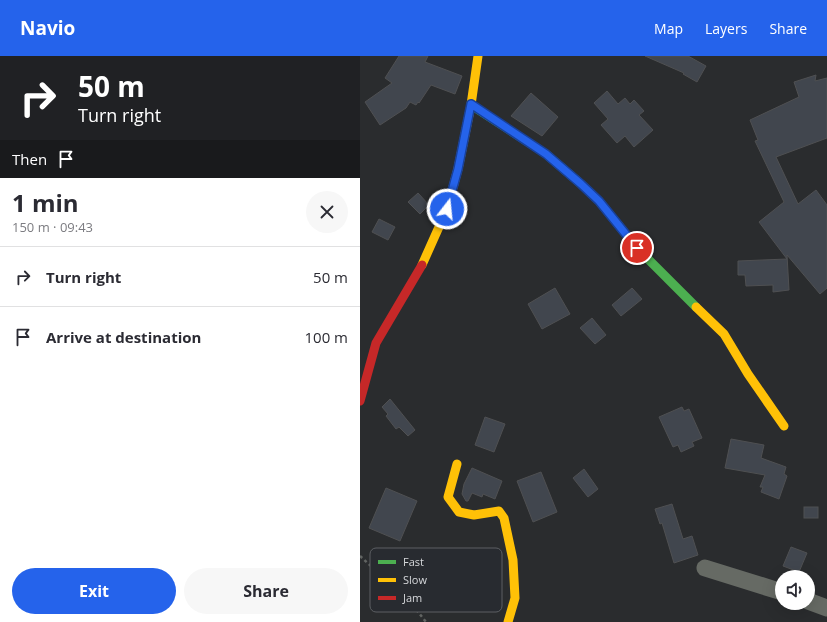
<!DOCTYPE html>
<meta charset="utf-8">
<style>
body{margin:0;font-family:"Open Sans",sans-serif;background:#f7f7f7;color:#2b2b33;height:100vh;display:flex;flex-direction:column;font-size:15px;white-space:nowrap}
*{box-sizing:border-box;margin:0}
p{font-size:13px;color:#7c7c81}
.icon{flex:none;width:22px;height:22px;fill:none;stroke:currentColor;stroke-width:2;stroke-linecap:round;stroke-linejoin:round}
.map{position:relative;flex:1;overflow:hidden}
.side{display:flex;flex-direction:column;background:#fff;width:360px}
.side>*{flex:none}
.hud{background:#202124;color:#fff;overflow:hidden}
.buttons{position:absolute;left:415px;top:514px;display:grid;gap:8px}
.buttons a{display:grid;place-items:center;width:40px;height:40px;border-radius:50%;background:#fff;box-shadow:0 4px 16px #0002;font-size:20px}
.pin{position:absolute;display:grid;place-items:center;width:34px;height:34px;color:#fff;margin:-17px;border:2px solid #fff;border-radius:50%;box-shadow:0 1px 4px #0007}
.me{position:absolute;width:44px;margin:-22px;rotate:16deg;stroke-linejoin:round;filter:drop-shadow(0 0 3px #0008)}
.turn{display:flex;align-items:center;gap:14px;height:84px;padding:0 12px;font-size:18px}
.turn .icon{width:52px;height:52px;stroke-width:2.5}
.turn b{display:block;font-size:28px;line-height:34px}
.then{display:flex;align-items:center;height:38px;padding:0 12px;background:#0003;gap:8px;font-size:15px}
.round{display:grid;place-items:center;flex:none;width:42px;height:42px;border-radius:21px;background:#f7f7f7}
.head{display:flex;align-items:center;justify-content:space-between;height:68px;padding:0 12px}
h1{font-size:24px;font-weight:700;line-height:30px}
.cta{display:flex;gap:8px;margin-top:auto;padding:8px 12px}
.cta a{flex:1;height:46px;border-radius:24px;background:#2563eb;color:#fff;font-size:16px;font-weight:700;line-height:46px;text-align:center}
.cta a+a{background:#f7f7f7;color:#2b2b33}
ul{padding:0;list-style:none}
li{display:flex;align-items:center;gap:12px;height:60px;padding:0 12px;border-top:1px solid #e1e1e2}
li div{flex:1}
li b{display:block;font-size:15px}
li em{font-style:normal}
header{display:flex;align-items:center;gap:24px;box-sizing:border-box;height:56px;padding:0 20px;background:#2563eb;color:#fff}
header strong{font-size:19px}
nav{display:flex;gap:22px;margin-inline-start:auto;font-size:14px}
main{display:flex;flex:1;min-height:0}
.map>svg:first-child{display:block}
</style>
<header>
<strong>Navio</strong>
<nav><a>Map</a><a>Layers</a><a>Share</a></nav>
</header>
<main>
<section class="side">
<div class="hud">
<div class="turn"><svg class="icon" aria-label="right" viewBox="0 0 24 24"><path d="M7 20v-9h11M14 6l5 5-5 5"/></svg><div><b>50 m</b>Turn right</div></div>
<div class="then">Then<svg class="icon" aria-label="arrive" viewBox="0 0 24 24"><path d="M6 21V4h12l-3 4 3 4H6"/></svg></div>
</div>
<div class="head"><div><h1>1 min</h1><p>150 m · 09:43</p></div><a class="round"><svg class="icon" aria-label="close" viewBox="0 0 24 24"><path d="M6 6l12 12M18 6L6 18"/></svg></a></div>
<ul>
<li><svg class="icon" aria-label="right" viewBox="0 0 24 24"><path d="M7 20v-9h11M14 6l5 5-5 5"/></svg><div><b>Turn right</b></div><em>50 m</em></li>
<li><svg class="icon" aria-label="arrive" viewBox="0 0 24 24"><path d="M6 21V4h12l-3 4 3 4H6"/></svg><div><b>Arrive at destination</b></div><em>100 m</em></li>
</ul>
<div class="cta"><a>Exit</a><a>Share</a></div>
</section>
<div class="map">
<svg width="467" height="566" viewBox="0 0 467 566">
<rect width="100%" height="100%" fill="#2a2c2e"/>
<g fill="#41464e" stroke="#4f5052">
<polygon points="39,0 68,0 65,6 102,20 95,38 71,29 59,47 58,46 56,49 50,46 46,52 20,69 5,46 32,27 25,22"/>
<polygon points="285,0 328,0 346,10 337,26 323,18 324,17"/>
<polygon points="456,19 455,25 467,22 467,82 416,101 438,148 456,134 467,149 467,232 460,238 427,199 429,234 413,236 413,229 386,230 385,219 378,219 378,205 427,203 399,166 424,146 395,85 398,84 390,64 439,41 434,26"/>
<polygon points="247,35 258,48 265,42 270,48 274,44 284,55 279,59 293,74 274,91 265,80 257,87 241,69 248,63 234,47"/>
<polygon points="171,37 198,61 182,80 151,60"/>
<polygon points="58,137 69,149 60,158 48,146"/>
<polygon points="19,163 35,171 28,184 12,176"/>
<polygon points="195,232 210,258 182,273 168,248"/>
<polygon points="272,232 282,243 261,260 252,249"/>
<polygon points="232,262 246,279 235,288 220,272"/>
<polygon points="30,343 55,374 48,380 39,371 36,373 26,360 28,358 22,351"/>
<polygon points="322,351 324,355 329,353 342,382 332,386 334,390 321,396 318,389 313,391 299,361"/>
<polygon points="125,361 145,368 134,396 115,389"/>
<polygon points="371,383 404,389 401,402 426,411 424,418 427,420 419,443 401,436 403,431 400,431 405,419 365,412"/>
<polygon points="112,412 142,425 135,443 123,438 122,441 112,437 108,445 106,445 102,438 104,428"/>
<polygon points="224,413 238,433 228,441 213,422"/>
<polygon points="181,416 197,456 173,466 157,425"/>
<polygon points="26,432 57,445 40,485 9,472"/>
<polygon points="312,448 323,483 332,480 338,499 314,507 302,467 300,468 295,453"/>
<rect x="444" y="451" width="14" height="11"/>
<polygon points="431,491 447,497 439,516 423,510"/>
</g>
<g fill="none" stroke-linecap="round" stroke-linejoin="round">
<polyline stroke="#616462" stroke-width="2.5" stroke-dasharray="3 3" stroke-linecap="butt" points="0,500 51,547 66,566"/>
<g stroke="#666a64" stroke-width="17">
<polyline points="345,512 422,536"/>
<polyline points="448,545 467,552"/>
</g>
<polyline stroke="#4caf50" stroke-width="9" points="111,49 186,98 221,128 239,145 277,192 336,251"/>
<g stroke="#ffc107" stroke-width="9">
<polyline points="62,209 87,153 98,113 111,49 118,0"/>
<polyline points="336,251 364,278 388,318 424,370"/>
<polyline points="97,408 88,441 99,456 114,459 139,455 144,462 153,504 155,542 148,566"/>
</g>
<polyline stroke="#c62828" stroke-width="9" points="0,345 16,287 62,209"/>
</g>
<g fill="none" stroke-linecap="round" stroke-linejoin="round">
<defs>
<polyline id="route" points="87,153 98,113 111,48 186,98 221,128 239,145 277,192"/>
</defs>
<use href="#route" stroke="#184099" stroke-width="10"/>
<use href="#route" stroke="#2563eb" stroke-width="7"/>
</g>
<rect x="10" y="492" width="132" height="64" rx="6" fill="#282b30" stroke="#5c5f63" stroke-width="1"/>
<rect x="18" y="504" width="18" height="4" fill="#4caf50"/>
<rect x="18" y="522" width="18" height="4" fill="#ffc107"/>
<rect x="18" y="540" width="18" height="4" fill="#c62828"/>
<g font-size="11" fill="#d6d8db">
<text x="43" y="510">Fast</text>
<text x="43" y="528">Slow</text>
<text x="43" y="546">Jam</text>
</g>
</svg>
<div class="buttons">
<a><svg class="icon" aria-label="sound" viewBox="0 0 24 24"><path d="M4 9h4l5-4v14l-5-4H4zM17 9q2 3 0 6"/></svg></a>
</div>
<div class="pin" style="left:277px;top:192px;background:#d93025"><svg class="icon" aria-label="arrive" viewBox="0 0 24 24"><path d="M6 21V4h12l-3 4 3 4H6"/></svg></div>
<svg class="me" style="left:87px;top:153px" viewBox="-20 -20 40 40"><circle r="17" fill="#2563eb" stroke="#fff" stroke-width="3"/><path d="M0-11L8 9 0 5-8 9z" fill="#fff"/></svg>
</div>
</main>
